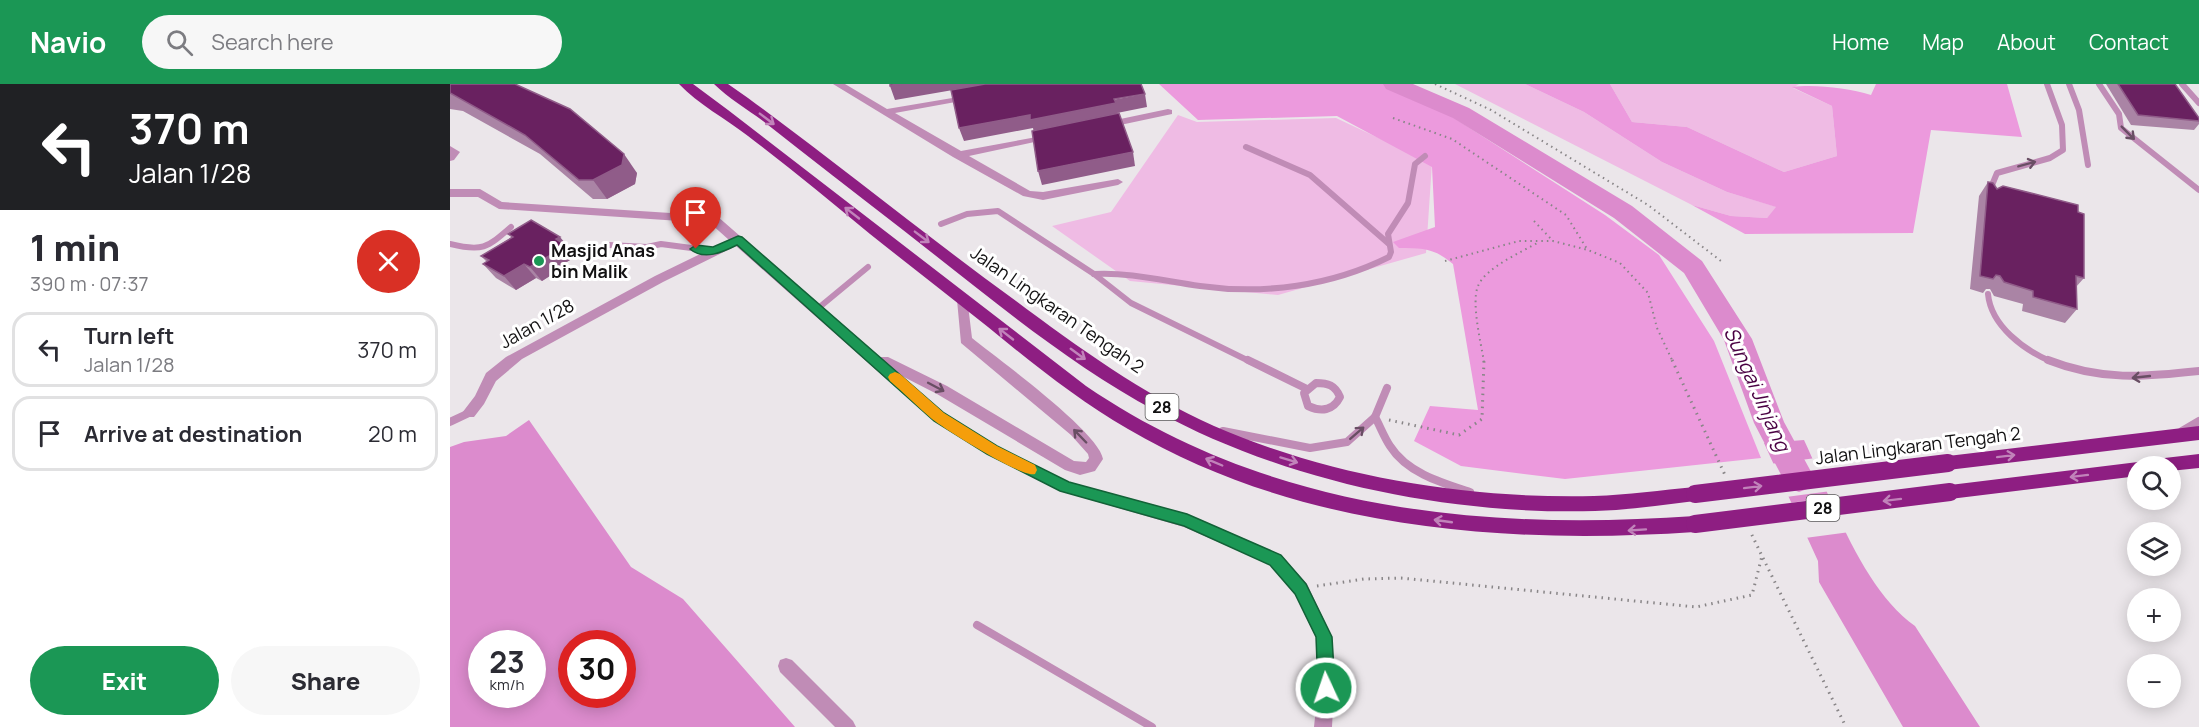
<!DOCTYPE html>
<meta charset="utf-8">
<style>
body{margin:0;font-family:Manrope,sans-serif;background:#f7f7f7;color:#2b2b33;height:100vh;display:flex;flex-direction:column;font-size:22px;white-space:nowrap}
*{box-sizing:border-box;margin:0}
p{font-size:20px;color:#7c7c81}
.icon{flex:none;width:33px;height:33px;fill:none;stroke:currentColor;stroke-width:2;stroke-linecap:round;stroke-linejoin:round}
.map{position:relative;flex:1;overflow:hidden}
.panel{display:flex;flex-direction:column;background:#fff;width:450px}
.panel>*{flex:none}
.guide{background:#202124;color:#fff;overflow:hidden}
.buttons{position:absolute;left:1677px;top:372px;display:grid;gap:12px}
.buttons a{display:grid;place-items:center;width:54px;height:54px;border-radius:50%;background:#fff;box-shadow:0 3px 15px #0003;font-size:30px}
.speed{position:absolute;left:18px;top:546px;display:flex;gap:12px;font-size:30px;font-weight:700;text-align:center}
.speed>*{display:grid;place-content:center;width:78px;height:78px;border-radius:50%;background:#fff;box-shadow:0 3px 15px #0003;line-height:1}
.speed small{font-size:15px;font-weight:400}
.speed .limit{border:9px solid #d22;background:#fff;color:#111}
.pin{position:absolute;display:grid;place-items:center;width:51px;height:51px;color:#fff;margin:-62px -26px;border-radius:50% 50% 50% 0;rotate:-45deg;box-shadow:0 0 6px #0007}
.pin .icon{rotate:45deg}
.me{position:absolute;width:66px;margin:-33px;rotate:357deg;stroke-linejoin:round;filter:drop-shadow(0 0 4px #0008)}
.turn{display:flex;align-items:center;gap:21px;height:126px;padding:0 30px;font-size:27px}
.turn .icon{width:78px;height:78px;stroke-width:2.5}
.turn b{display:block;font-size:42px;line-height:51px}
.round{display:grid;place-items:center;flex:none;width:63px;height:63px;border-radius:32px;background:#f7f7f7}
.overview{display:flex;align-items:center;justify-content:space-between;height:102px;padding:0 30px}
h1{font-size:36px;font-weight:800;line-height:45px}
.button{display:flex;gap:12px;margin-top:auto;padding:12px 30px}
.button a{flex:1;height:69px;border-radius:36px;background:#1b9755;color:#fff;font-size:24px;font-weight:800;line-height:69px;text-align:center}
.button a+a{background:#f7f7f7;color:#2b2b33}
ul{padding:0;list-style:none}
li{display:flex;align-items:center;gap:18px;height:75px;margin:0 12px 9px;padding:0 18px;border:3px solid #e1e1e2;border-radius:18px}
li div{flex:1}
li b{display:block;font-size:22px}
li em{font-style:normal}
header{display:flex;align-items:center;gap:36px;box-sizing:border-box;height:84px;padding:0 30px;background:#1b9755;color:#fff}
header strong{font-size:28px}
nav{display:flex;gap:33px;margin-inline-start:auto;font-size:21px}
.search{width:420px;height:54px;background:#f7f7f7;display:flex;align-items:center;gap:15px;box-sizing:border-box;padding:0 21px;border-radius:33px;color:#7c7c81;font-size:22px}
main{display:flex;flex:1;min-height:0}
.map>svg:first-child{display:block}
</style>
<header>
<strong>Navio</strong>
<div class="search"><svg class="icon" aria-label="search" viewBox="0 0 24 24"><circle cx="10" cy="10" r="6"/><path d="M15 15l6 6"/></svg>Search here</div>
<nav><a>Home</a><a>Map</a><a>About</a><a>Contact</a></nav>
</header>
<main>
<section class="panel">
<div class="guide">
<div class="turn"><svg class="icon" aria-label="left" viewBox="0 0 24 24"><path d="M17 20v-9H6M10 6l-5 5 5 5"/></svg><div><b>370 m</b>Jalan 1/28</div></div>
</div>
<div class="overview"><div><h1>1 min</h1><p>390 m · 07:37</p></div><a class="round" style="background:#d93025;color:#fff"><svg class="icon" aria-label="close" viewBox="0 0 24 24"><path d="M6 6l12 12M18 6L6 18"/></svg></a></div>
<ul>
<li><svg class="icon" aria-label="left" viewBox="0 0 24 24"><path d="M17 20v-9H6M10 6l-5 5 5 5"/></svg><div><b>Turn left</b><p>Jalan 1/28</p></div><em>370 m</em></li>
<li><svg class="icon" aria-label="arrive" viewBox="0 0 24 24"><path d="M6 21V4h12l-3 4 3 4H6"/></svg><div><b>Arrive at destination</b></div><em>20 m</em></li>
</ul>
<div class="button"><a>Exit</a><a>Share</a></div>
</section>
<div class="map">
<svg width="1749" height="643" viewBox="0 0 1749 643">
<rect width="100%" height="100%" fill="#ebe6ea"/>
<g fill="#efbbe4">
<polygon points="1005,0 1075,0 1134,28 1212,78 1277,108 1327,123 1317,134 1281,132 1242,121"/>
<polygon points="1160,0 1349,0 1343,4 1382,22 1387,72 1334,88 1237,43 1182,38"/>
<polygon points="728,31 747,38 886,34 982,79 976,169 828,211 680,197 602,142 661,128"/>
</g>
<g fill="#ec9add">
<path d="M 709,0 L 935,0 L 976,16 L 1155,131 L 1209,171 L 1264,257 L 1311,374 L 1115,395 L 1011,382 L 964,357 L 980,322 L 1028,326 L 1003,180 C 984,164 973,164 949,164 L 943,158 L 985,143 L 982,83 L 887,32 L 748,36 Z"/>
<path d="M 1075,0 L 1160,0 L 1182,38 L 1237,43 L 1334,88 L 1387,72 L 1382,22 L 1342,3 C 1365,0 1398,4 1421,11 L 1426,0 L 1557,0 L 1572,53 L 1481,46 L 1463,149 L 1295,150 L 1242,121 L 1281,132 L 1317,134 L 1326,123 L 1277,108 L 1212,78 L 1134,28 Z"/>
</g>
<g fill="#dc8bcd" fill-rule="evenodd">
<path d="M 79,336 L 181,483 L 233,515 L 345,643 L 0,643 L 0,363 L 14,358 L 56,352 ZM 32,560 L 82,560 L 82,610 L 32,610 ZM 122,560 L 172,560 L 172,610 L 122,610 Z"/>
<path d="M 1354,356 C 1381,414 1413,506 1465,542 L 1530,643 L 1453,643 L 1369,498 L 1368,477 L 1314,359 Z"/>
</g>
<g fill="#ebe6ea">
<polygon points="1366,374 1381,407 1336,413 1320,380"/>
<polygon points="1384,413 1400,448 1355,454 1339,419"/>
</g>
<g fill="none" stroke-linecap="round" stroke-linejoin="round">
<polygon fill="#dc8bcd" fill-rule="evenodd" points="933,0 963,0 1019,24 1182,122 1252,177 1302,255 1334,338 1365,395 1360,404 1349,408 1338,404 1304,339 1274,256 1234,189 1164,134 1003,34 936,5"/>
<g stroke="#888587" stroke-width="2" stroke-dasharray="1.5 4" stroke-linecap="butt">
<polyline points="985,0 1041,26 1198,121 1271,177"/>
<polyline points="943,34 1002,55 1116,131 1137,165"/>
<polyline points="1084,137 1103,157"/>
<polyline points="995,177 1069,157 1103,157 1138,166 1170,179 1198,209 1207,244 1223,278"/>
<path d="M 1034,278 C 1031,259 1021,219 1028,202 C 1036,183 1072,168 1089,158"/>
</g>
<g stroke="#888587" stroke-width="3" stroke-dasharray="1.5 5" stroke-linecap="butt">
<polyline points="1222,276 1275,391"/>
<polyline points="939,336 1009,351 1032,335 1034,276"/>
<polyline points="1313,474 1396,643"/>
<polyline points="867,502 914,495 951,494 1246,523 1302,511 1312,472 1301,449"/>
</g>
<g stroke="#c08cb6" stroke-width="6">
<polyline points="1619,0 1629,26 1638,81"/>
<polyline points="1649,0 1669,30 1671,44 1749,106"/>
<polyline points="1732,0 1749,19"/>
<polyline points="796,63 860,91 939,160"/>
<polyline points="1540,106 1547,89 1600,74 1613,66 1612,41 1597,0"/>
<polyline points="491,140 517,130 548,127 644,190 681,219 801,278"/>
<path d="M 0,160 C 32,168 37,164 61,143"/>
<polyline points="159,161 197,163 211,160 264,167"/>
<path d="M 644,190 C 680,188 714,197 750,202 C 814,211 881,202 939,173 L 941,168 L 938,150 L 958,119 L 965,80 L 975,72"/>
<path d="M 1538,210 C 1541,242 1574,266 1602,278"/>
<polyline points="366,226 418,183"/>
</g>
<g stroke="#c08cb6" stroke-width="8">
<polyline points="798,276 857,305"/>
<path d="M 1598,276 C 1651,297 1694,293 1749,287"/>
<path d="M 866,299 C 878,299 885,301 890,313 C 883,327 871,328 858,322 L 854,309 Z"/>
<path d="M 925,333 C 930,342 934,353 940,362 C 957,389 992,399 1020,408"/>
<polyline points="0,338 19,329"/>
<polyline points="773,347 860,364 897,358 925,333 937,304"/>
<polyline points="1732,347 1749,337"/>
<polyline points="527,541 702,643"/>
</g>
<g fill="#c08cb6" fill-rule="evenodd">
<polygon points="383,0 395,0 437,25 526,10 527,12 522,15 445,29 511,67 603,50 603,54 519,72 580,107 593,108 668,95 673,98 668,101 593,116 573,112 503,73"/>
<polygon points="718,25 722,26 722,30 656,44 651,41 656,38"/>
<polygon points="0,62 10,68 4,76 0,77"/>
<path d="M 0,105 L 30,105 L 52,118 L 267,132 L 429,273 L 438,273 L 497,302 L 624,377 L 636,378 L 639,374 L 638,370 L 621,351 L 511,259 L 507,216 L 509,213 L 517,213 L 522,254 C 548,275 649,348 653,375 L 645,387 L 630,391 L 615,386 L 487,310 L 448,290 L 494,329 L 547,362 L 619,398 L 737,431 L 831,471 L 857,500 L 882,553 L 884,604 L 882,643 L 864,643 L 868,604 L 866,553 L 845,510 L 821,481 L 734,443 L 610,407 L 537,370 L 484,337 L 286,162 L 213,198 L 72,275 L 46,297 L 34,320 L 24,333 L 14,333 L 12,329 L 25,312 L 36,289 L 56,273 L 205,192 L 279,156 L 260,139 L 49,125 L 28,113 L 0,113 Z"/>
<polygon points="336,574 342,576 403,637 406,643 385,643 330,588 328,582 330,576"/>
</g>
<g fill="#8e1e82" fill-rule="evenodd">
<path d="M 229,0 L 243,0 L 278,26 L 636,302 C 818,426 1030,447 1245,432 L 1251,435 L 1254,440 L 1251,445 L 1245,448 C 1053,461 848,445 678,345 C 628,316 583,280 538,243 C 499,212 459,181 420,150 C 380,117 340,84 298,52 C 276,35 248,20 229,0 Z"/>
<path d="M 264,0 L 278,0 L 298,14 C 388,80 475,151 566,217 C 628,263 692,310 764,342 C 881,393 1017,415 1144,412 C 1178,411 1211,406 1245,403 L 1251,405 L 1254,410 L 1251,415 L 1245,417 C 1212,421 1179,426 1145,427 C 996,431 837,398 706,327 C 615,278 534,209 453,146 C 406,110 359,73 313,37 C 297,25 278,14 264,0 Z"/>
<polygon points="1749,342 1749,356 1498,386 1492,384 1489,379 1492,374 1498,372"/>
<polygon points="1749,370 1749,384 1720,387 1720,382 1697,382 1700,377 1706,375"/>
<polygon points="1688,378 1695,382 1688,382 1688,392 1500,415 1494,413 1491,408 1494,403 1500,401"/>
</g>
<g stroke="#8e1e82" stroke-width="18">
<polyline points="1245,410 1498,379"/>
<polyline points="1245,440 1500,408"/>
</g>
</g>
<g fill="#aa84a5">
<polygon points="0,0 187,89 185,100 157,115 143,115 90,70 13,27 0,25"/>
<polygon points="1656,0 1725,0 1749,34 1749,40 1744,46 1681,41"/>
<polygon points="1538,98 1547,105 1628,128 1634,194 1626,203 1627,225 1615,239 1572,227 1573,220 1544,212 1540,205 1536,205 1533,209 1520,205 1529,112"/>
<polygon points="58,150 121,166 120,167 125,173 115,179 117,181 92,197 86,194 66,206 46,194 33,180 37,178 31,172 62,153"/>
</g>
<g fill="#905c89">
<polygon points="453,0 554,0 503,6 445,16 440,2"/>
<polygon points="695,10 697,23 667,29 668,33 584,50 583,44 514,57 509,44"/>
<polygon points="683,68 685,82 592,101 588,87"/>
<polygon points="174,70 187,89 185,100 157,115 143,96"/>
<polygon points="110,153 121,166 120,167 125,173 115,179 117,181 92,197 80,183 106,155"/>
<polygon points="74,180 86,194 66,206 54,192"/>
</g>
<g fill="#692160" stroke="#905c89" stroke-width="1.5">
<polygon points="0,0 65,0 120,25 174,70 172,81 143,96 129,96 75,51 0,9"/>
<polygon points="440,0 453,0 440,2"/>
<polygon points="535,0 691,0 695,10 664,15 666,19 580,36 580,31 509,44 501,6"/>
<polygon points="1668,0 1725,0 1749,34 1749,37 1688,31"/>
<polygon points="669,29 683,68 588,87 582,47"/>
<polygon points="1538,98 1543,99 1547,105 1553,102 1628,121 1628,128 1634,130 1634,194 1626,192 1627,225 1583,213 1583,207 1554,198 1550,192 1546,191 1543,195 1530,192"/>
<polygon points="81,136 110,153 106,155 114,160 103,166 106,168 80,183 74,180 54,192 33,180 39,176 31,172 63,153 58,150"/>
</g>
<defs><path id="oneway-shaft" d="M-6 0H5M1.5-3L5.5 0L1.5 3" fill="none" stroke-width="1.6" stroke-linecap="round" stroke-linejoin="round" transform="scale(1.5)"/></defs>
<g stroke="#c183ba">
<use href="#oneway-shaft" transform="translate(317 35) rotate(37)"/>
<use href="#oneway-shaft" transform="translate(402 129) rotate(-142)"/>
<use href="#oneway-shaft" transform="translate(472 153) rotate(37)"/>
<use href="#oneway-shaft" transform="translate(556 250) rotate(-142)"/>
<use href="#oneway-shaft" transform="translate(628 270) rotate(36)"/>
<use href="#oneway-shaft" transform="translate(1556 372) rotate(-7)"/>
<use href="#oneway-shaft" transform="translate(839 376) rotate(17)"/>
<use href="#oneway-shaft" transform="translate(764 378) rotate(-157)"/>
<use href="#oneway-shaft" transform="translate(1629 392) rotate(173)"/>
<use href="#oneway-shaft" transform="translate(1303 403) rotate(-7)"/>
<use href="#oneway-shaft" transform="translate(1442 416) rotate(173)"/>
<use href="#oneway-shaft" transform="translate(993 437) rotate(-172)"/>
<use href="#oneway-shaft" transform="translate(1187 446) rotate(176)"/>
</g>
<g stroke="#694e64">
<use href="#oneway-shaft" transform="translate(1678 49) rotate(45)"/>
<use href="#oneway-shaft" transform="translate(1577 80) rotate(-15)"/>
<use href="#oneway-shaft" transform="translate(1691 293) rotate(174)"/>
<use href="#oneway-shaft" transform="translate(486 303) rotate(28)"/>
<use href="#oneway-shaft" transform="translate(907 349) rotate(-41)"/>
<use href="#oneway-shaft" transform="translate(630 352) rotate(-134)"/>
</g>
<path fill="#1b9755" stroke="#126237" stroke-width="1.5" d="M 288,152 L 292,153 L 494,329 L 547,362 L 619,398 L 737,430 L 831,471 L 856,500 L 882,553 L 885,604 L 882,610 L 876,612 L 870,610 L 868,604 L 866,553 L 845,510 L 820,481 L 734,442 L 610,407 L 537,370 L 484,337 L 287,161 C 273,168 254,177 240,165 L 246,161 L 263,163 Z"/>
<path fill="#f59e0b" d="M 445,288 L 450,290 L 494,329 L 547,362 L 585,381 L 587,386 L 585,390 C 572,394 496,346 482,335 C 468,323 454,309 440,297 L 438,293 L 440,290 Z"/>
<circle fill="#1b9755" stroke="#fff" stroke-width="2" cx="89" cy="177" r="6"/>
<g text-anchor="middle" stroke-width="6" stroke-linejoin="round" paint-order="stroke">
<g fill="#fff" stroke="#595859" stroke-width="1.5">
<rect x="695.5" y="310" width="33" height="26" rx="4.5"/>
<rect x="1356.5" y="411" width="33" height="26" rx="4.5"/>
</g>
<g font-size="16" font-weight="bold" fill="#121112">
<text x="712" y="329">28</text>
<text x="1373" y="430">28</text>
</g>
<g font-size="18" font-weight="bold" fill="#121112" stroke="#fff" text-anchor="start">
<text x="101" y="173">Masjid Anas<tspan x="101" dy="21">bin Malik</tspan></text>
</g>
<g font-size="18" fill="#121112" stroke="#fff">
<text transform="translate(607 226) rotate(35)" y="6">Jalan Lingkaran Tengah 2</text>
<text transform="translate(87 240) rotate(-29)" y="6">Jalan 1/28</text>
<text transform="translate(1468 362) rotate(-7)" y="6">Jalan Lingkaran Tengah 2</text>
</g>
<g font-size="20" font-style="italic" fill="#4a0043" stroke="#fff">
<text transform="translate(1307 305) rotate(66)" y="7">Sungai Jinjang</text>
</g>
</g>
</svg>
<div class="buttons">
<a><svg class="icon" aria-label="search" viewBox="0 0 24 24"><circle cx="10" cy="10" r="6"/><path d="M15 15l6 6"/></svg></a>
<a><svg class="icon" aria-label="layers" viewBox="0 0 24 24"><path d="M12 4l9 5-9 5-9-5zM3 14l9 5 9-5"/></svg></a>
<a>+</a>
<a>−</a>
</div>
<div class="speed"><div>23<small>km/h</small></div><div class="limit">30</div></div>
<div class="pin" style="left:246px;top:165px;background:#d93025"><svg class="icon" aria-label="arrive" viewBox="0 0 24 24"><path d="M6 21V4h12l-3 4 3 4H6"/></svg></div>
<svg class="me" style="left:876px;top:604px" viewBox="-20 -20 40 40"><circle r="17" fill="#1b9755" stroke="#fff" stroke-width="3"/><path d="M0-11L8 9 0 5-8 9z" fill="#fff"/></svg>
</div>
</main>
